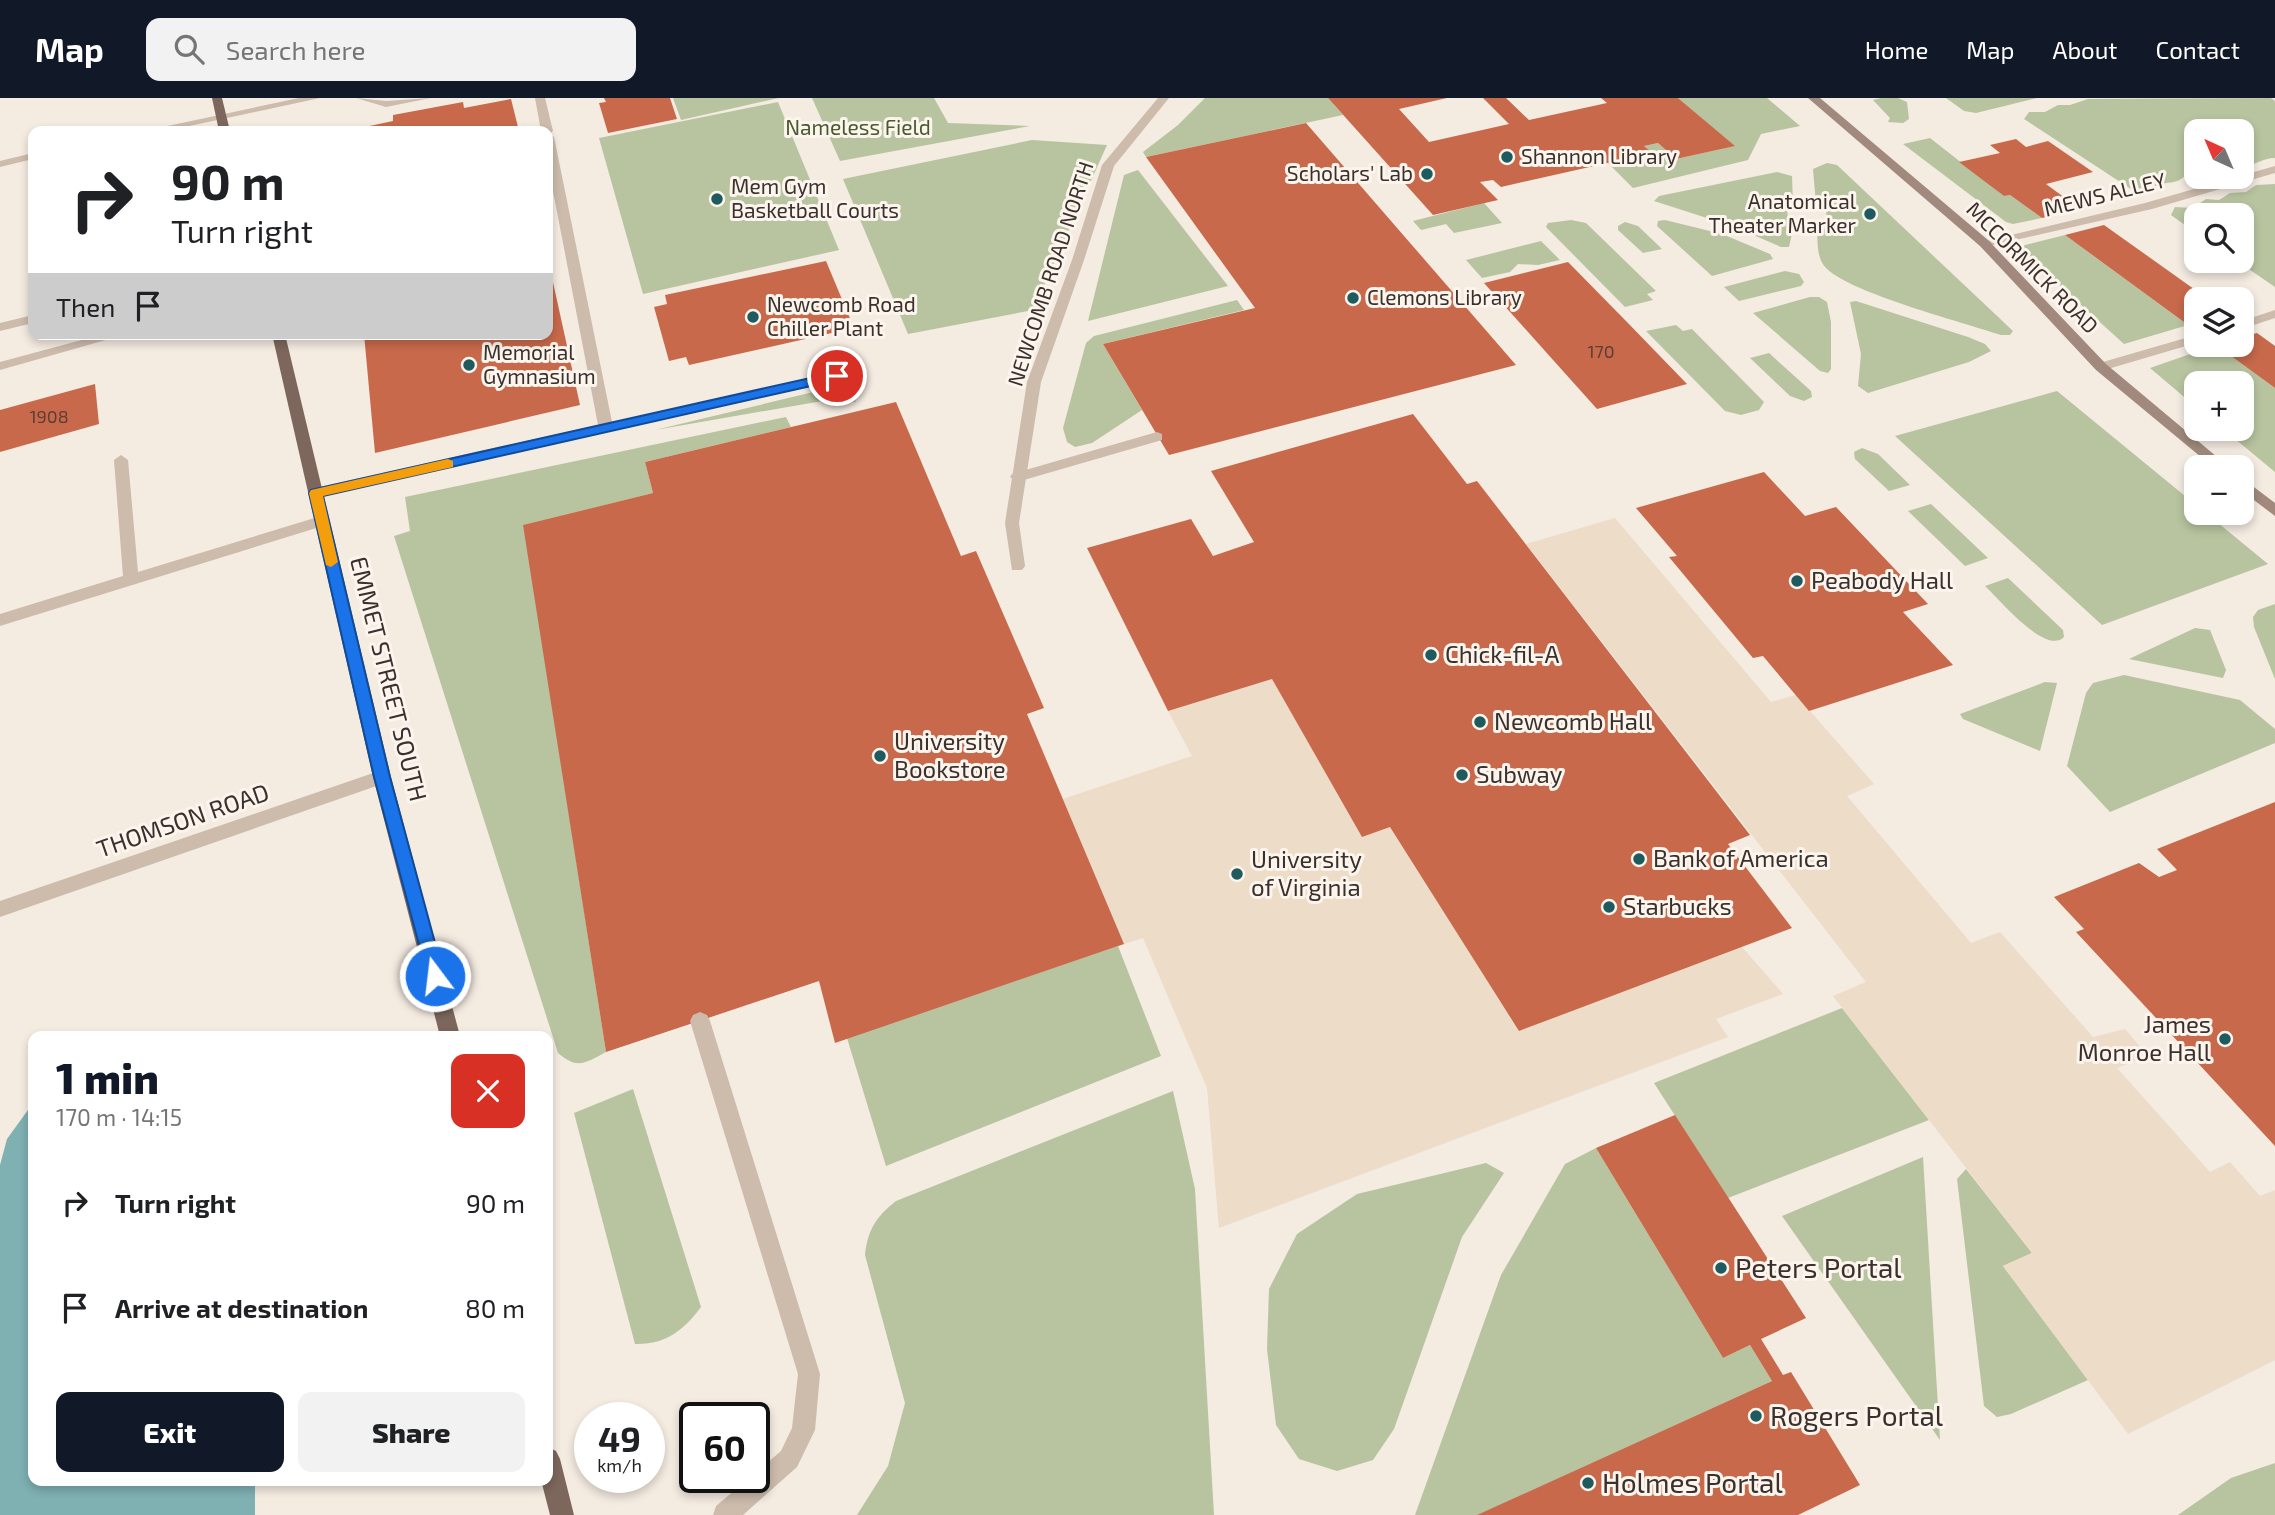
<!DOCTYPE html>
<meta charset="utf-8">
<style>
body{margin:0;font-family:"Exo 2",sans-serif;background:#f2f2f2;color:#202124;height:100vh;display:flex;flex-direction:column;font-size:26px;white-space:nowrap}
*{box-sizing:border-box;margin:0}
p{font-size:23px;color:#757577}
.icon{flex:none;width:38px;height:38px;fill:none;stroke:currentColor;stroke-width:2;stroke-linecap:round;stroke-linejoin:round}
.map{position:relative;flex:1;overflow:hidden}
.side{position:absolute;left:28px;top:933px;width:525px;height:455px;display:flex;flex-direction:column;background:#fff;border-radius:14px;box-shadow:0 4px 10px #0003}
.side>*{flex:none}
.banner{position:absolute;left:28px;top:28px;width:525px;height:214px;border-radius:14px;box-shadow:0 4px 10px #0003;background:#fff;color:#202124;overflow:hidden}
.needle{width:46px;rotate:316deg}
.tools{position:absolute;left:2184px;top:21px;display:grid;gap:14px}
.tools a{display:grid;place-items:center;width:70px;height:70px;border-radius:14px;background:#fff;box-shadow:0 4px 10px #0003;font-size:35px}
.speed{position:absolute;left:574px;top:1304px;display:flex;gap:14px;font-size:35px;font-weight:700;text-align:center}
.speed>*{display:grid;place-content:center;width:91px;height:91px;border-radius:50%;background:#fff;box-shadow:0 4px 10px #0003;line-height:1}
.speed small{font-size:18px;font-weight:400}
.speed .limit{border:4px solid #111;border-radius:10px;background:#fff;color:#111}
.pin{position:absolute;display:grid;place-items:center;width:60px;height:60px;color:#fff;margin:-30px;border:4px solid #fff;border-radius:50%;box-shadow:0 2px 7px #0007}
.me{position:absolute;width:77px;margin:-38px;rotate:345deg;stroke-linejoin:round;filter:drop-shadow(0 0 5px #0008)}
.turn{display:flex;align-items:center;gap:24px;height:147px;padding:0 28px;font-size:32px}
.turn .icon{width:91px;height:91px;stroke-width:2.5}
.turn b{display:block;font-size:49px;line-height:60px}
.then{display:flex;align-items:center;height:66px;padding:0 28px;background:#0003;gap:14px;font-size:26px}
.round{display:grid;place-items:center;flex:none;width:74px;height:74px;border-radius:14px;background:#f2f2f2}
.summary{display:flex;align-items:center;justify-content:space-between;height:119px;padding:0 28px}
h1{font-size:42px;font-weight:800;line-height:52px;color:#111827}
.cta{display:flex;gap:14px;margin-top:auto;padding:14px 28px}
.cta a{flex:1;height:80px;border-radius:14px;background:#111827;color:#fff;font-size:28px;font-weight:800;line-height:80px;text-align:center}
.cta a+a{background:#f2f2f2;color:#202124}
ul{padding:0;list-style:none}
li{display:flex;align-items:center;gap:21px;height:105px;padding:0 28px}
li div{flex:1}
li b{display:block;font-size:26px}
li em{font-style:normal}
header{display:flex;align-items:center;gap:42px;box-sizing:border-box;height:98px;padding:0 35px;background:#111827;color:#fff}
header strong{font-size:33px}
nav{display:flex;gap:38px;margin-inline-start:auto;font-size:24px}
.search{width:490px;height:63px;background:#f2f2f2;display:flex;align-items:center;gap:18px;box-sizing:border-box;padding:0 24px;border-radius:14px;color:#757577;font-size:26px}
.map>svg:first-child{display:block}
</style>
<header>
<strong>Map</strong>
<div class="search"><svg class="icon" aria-label="search" viewBox="0 0 24 24"><circle cx="10" cy="10" r="6"/><path d="M15 15l6 6"/></svg>Search here</div>
<nav><a>Home</a><a>Map</a><a>About</a><a>Contact</a></nav>
</header>
<div class="map">
<svg width="2275" height="1417" viewBox="0 0 2275 1417">
<rect width="100%" height="100%" fill="#f4ebe1"/>
<g fill="#b8c4a0">
<polygon points="673,0 779,0 681,22"/>
<polygon points="812,0 934,0 948,25 1030,28 840,63"/>
<polygon points="1205,0 1328,0 1343,17 1146,59 1143,54 1178,27"/>
<polygon points="1678,0 1767,0 1800,28 1761,36 1748,62 1633,90 1608,65 1651,55 1644,48 1658,45 1676,61 1734,48"/>
<polygon points="1881,0 1898,0 1907,4 1909,21 1903,25 1888,24 1890,20 1873,2"/>
<polygon points="1946,0 2037,0 1976,15 1964,13"/>
<path d="M 2271,0 L 2275,3 L 2275,60 C 2262,60 2255,68 2242,68 L 2242,33 L 2196,33 L 2196,79 L 2203,79 L 2185,78 C 2175,87 2168,83 2158,87 C 2149,91 2148,97 2137,95 L 2024,21 L 2029,14 L 2045,14 L 2058,7 L 2070,7 L 2088,1 Z"/>
<polygon points="778,4 839,152 643,196 599,40"/>
<polygon points="1930,40 2004,98 2010,97 2042,120 2013,126 2006,124 1903,46"/>
<polygon points="1032,42 1107,47 1033,212 908,236 843,81"/>
<path d="M 1827,65 L 1837,67 L 2013,233 L 2010,237 L 2001,237 C 1962,224 1854,196 1827,171 C 1816,161 1818,144 1817,130 L 1827,131 L 1826,108 L 1816,106 L 1813,71 Z"/>
<polygon points="1138,72 1228,188 1088,223 1124,77"/>
<polygon points="1777,74 1792,78 1793,106 1787,106 1788,126 1794,127 1789,149 1781,149 1735,129 1654,103 1659,98"/>
<polygon points="2275,86 2275,189 2237,163 2242,163 2242,117 2196,117 2196,135 2171,117 2175,109 2193,110 2206,101 2219,102 2230,95 2246,94 2256,87"/>
<polygon points="1484,105 1502,125 1454,135 1446,126 1421,132 1413,123"/>
<polygon points="1571,122 1586,125 1656,193 1647,196 1653,202 1625,209 1546,129 1548,125"/>
<polygon points="1665,122 1722,136 1770,156 1773,161 1712,178 1657,128 1658,123"/>
<polygon points="1625,124 1638,128 1662,151 1643,155 1618,132 1618,128"/>
<polygon points="2065,137 2188,227 2124,246 2017,149"/>
<polygon points="1541,143 1560,162 1538,167 1518,166 1510,174 1482,180 1466,162"/>
<polygon points="1785,173 1799,176 1804,184 1801,188 1739,203 1724,189"/>
<polygon points="1810,199 1819,199 1827,204 1831,224 1831,271 1828,275 1820,273 1753,215"/>
<polygon points="1237,202 1244,212 1103,246 1142,312 1092,345 1075,349 1067,344 1063,330 1086,245 1094,238"/>
<polygon points="1856,203 1968,239 1985,246 1991,253 1969,264 1868,295 1858,288 1861,256 1850,204"/>
<polygon points="1676,227 1683,233 1692,231 1764,304 1759,312 1741,317 1725,313 1646,233"/>
<polygon points="2216,247 2275,290 2275,374 2223,331 2242,331 2242,285 2196,285 2196,309 2150,270"/>
<polygon points="1769,255 1811,293 1812,299 1804,303 1790,298 1750,260"/>
<polygon points="847,286 856,304 828,302 655,332"/>
<polygon points="2057,293 2196,407 2196,415 2206,415 2268,466 2102,527 1895,338"/>
<path d="M 786,319 L 791,329 L 645,364 L 653,395 L 524,427 L 606,954 C 585,965 578,972 558,955 L 394,438 L 410,433 L 405,399 Z"/>
<polygon points="1862,350 1878,356 1910,387 1889,393 1855,361 1854,354"/>
<polygon points="1931,406 1988,460 1965,468 1908,413"/>
<path d="M 2008,480 L 2063,532 L 2064,539 C 2046,558 1999,501 1985,488 Z"/>
<polygon points="2275,506 2275,581 2254,529 2253,519 2258,512"/>
<polygon points="2195,530 2210,532 2226,572 2223,580 2129,561"/>
<polygon points="2124,577 2240,602 2275,631 2275,645 2110,714 2067,668 2086,595 2093,585"/>
<polygon points="2045,584 2057,585 2040,653 1963,621 1960,616"/>
<polygon points="1118,848 1161,958 886,1068 847,940"/>
<polygon points="1842,910 1929,1022 1728,1100 1654,985"/>
<path d="M 633,991 L 701,1209 C 684,1232 665,1247 635,1246 L 574,1015 Z"/>
<path d="M 1173,993 L 1195,1091 L 1214,1417 L 857,1417 L 888,1368 L 905,1305 L 865,1157 C 868,1131 876,1119 896,1103 Z"/>
<polygon points="1596,1050 1723,1260 1750,1247 1772,1283 1478,1417 1415,1417 1501,1177 1565,1066"/>
<polygon points="1923,1059 1940,1342 1782,1118"/>
<polygon points="1486,1065 1504,1075 1462,1139 1394,1331 1373,1362 1337,1373 1299,1361 1276,1327 1267,1251 1269,1191 1297,1136 1357,1096"/>
<polygon points="1966,1071 2032,1155 2003,1168 2088,1282 2011,1316 1997,1319 1984,1308 1957,1081"/>
<polygon points="2275,1365 2275,1417 2178,1417 2231,1380"/>
</g>
<g fill="#ecdcc8">
<polygon points="1615,420 1771,604 1796,597 1874,686 1847,698 1971,845 2000,834 2093,939 2125,931 2148,958 2117,970 2210,1074 2230,1064 2260,1098 2275,1092 2275,1262 2128,1336 2003,1168 2032,1155 1833,898 1866,884 1526,446"/>
<polygon points="1272,581 1362,739 1390,729 1742,849 1783,896 1716,921 1728,939 1219,1130 1207,990 1143,840 1118,848 1101,792 1063,701 1192,658 1168,613"/>
</g>
<polygon fill="#7fb0b2" points="33,1005 33,1382 255,1383 255,1417 0,1417 0,1067 7,1041"/>
<g fill="#c8694b">
<polygon points="604,0 670,0 677,21 608,35 599,5 606,4"/>
<polygon points="1328,0 1447,0 1399,11 1429,44 1509,26 1483,0 1506,0 1529,22 1607,5 1601,0 1678,0 1735,48 1676,61 1658,45 1644,48 1652,55 1501,89 1493,82 1480,84 1498,102 1433,117"/>
<polygon points="511,1 519,33 346,33 393,23 393,17 463,4 464,10"/>
<polygon points="1306,25 1516,267 1169,357 1103,246 1255,210 1146,59"/>
<polygon points="2016,41 2026,49 2048,43 2093,74 2046,86 2080,111 2042,120 2010,97 2004,98 1959,64 2000,55 1990,47"/>
<polygon points="2104,127 2208,201 2196,201 2196,225 2188,227 2065,137"/>
<polygon points="826,163 854,230 689,267 686,259 669,263 654,209 667,206 665,197"/>
<polygon points="1568,164 1625,222 1687,286 1597,311 1484,185"/>
<polygon points="549,166 580,307 375,355 364,236 548,236"/>
<polygon points="2257,235 2275,248 2275,290 2216,247 2242,247 2242,239"/>
<polygon points="95,286 99,326 0,354 0,312"/>
<polygon points="896,304 961,458 976,453 1044,610 1027,616 1124,846 835,945 819,883 606,954 523,427 653,395 645,364"/>
<polygon points="1413,316 1467,386 1477,383 1750,737 1728,746 1792,830 1519,933 1390,729 1362,739 1272,581 1168,613 1087,450 1191,421 1213,458 1254,444 1211,373"/>
<polygon points="1764,374 1805,418 1836,409 1928,506 1903,514 1953,567 1809,613 1763,558 1753,560 1669,459 1677,458 1636,410"/>
<polygon points="2275,704 2275,1048 2076,834 2084,831 2054,799 2139,765 2159,779 2177,772 2157,751"/>
<polygon points="1675,1017 1806,1220 1761,1241 1783,1277 1791,1274 1860,1387 1798,1417 1477,1417 1772,1283 1750,1247 1723,1260 1596,1050"/>
</g>
<g fill="none" stroke-linecap="round" stroke-linejoin="round">
<g fill="#cdbbac" fill-rule="evenodd">
<polygon points="299,0 320,0 166,33 144,33"/>
<polygon points="356,0 386,3 431,0 386,9"/>
<polygon points="535,0 545,0 553,33 549,36 554,39 612,324 837,274 844,278 837,282 315,400 310,399 310,391 315,390 598,327 548,67 548,33 541,33"/>
<polygon points="33,55 33,61 0,69 0,63"/>
<polygon points="2275,68 2275,75 2152,111 1984,149 1978,145 2145,105"/>
<polygon points="2275,212 2275,220 2242,231 2242,223"/>
<polygon points="33,217 33,225 0,233 0,225"/>
<polygon points="2196,237 2196,245 2101,273 2094,269 2096,266"/>
<polygon points="1157,334 1162,336 1162,342 1017,384 1010,379 1012,376"/>
<polygon points="121,357 128,362 138,474 321,418 328,423 326,427 0,528 0,516 123,478 114,362"/>
<polygon points="700,914 707,917 710,923 820,1276 815,1332 797,1369 743,1417 713,1417 716,1408 750,1379 754,1379 754,1376 781,1353 792,1330 798,1276 690,923 693,917"/>
</g>
<g fill="#cdbbac" fill-rule="evenodd">
<polygon points="1158,0 1169,0 1114,68 1084,162 1041,284 1019,425 1025,468 1022,472 1012,472 1005,425 1027,284 1072,162 1102,67"/>
<polygon points="104,236 127,236 0,272 0,264"/>
<polygon points="382,672 388,674 391,679 388,684 0,819 0,803"/>
</g>
<g fill="#a18a7d" fill-rule="evenodd">
<polygon points="1808,0 1820,0 1988,142 2106,266 2229,369 2213,369 2096,272 1980,148"/>
<polygon points="2242,380 2275,405 2275,418 2242,393"/>
</g>
<g fill="#7d675c" fill-rule="evenodd">
<polygon points="212,0 222,0 230,33 219,33"/>
<polygon points="272,236 285,236 391,679 460,938 440,938 373,679"/>
<polygon points="548,1349 556,1353 560,1361 574,1417 550,1417 541,1382 548,1382"/>
</g>
</g>
<polygon fill="#1a73e8" stroke="#114b97" stroke-width="2" points="837,274 844,278 842,281 323,398 390,679 444,878 441,884 429,884 374,679 309,395 311,392"/>
<polygon fill="#f59e0b" points="448,361 453,363 453,369 323,398 338,464 331,469 326,467 309,395 311,392"/>
<g fill="#1f5a5e" stroke="#fbf5ee" stroke-width="2.5">
<circle cx="1507" cy="59" r="7"/>
<circle cx="1427" cy="76" r="7"/>
<circle cx="717" cy="101" r="7"/>
<circle cx="1870" cy="116" r="7"/>
<circle cx="1353" cy="200" r="7"/>
<circle cx="753" cy="219" r="7"/>
<circle cx="469" cy="267" r="7"/>
<circle cx="1797" cy="483" r="7"/>
<circle cx="1431" cy="557" r="7"/>
<circle cx="1480" cy="624" r="7"/>
<circle cx="880" cy="658" r="7"/>
<circle cx="1462" cy="677" r="7"/>
<circle cx="1639" cy="761" r="7"/>
<circle cx="1237" cy="776" r="7"/>
<circle cx="1609" cy="809" r="7"/>
<circle cx="2225" cy="941" r="7"/>
<circle cx="1721" cy="1170" r="7"/>
<circle cx="1756" cy="1318" r="7"/>
<circle cx="1588" cy="1385" r="7"/>
</g>
<g text-anchor="middle" stroke-width="6" stroke-linejoin="round" paint-order="stroke">
<g font-size="18" fill="#5e3e33">
<text x="1601" y="260">170</text>
<text x="49" y="325">1908</text>
</g>
<g font-size="21" fill="#4a5a2e" stroke="#fbf5ee">
<text x="858" y="37">Nameless Field</text>
</g>
<g font-size="21" fill="#3b302b" stroke="#fbf5ee" text-anchor="start">
<text x="1521" y="66">Shannon Library</text>
<text x="1413" y="83" text-anchor="end">Scholars' Lab</text>
<text x="731" y="96">Mem Gym<tspan x="731" dy="24">Basketball Courts</tspan></text>
<text x="1856" y="111" text-anchor="end">Anatomical<tspan x="1856" dy="24">Theater Marker</tspan></text>
<text x="1367" y="207">Clemons Library</text>
<text x="767" y="214">Newcomb Road<tspan x="767" dy="24">Chiller Plant</tspan></text>
<text x="483" y="262">Memorial<tspan x="483" dy="24">Gymnasium</tspan></text>
</g>
<g font-size="21" fill="#3b302b" stroke="#fbf5ee">
<text transform="translate(2105 97) rotate(-14)" y="7">MEWS ALLEY</text>
<text transform="translate(2032 170) rotate(45)" y="7">MCCORMICK ROAD</text>
<text transform="translate(1051 176) rotate(-72)" y="7">NEWCOMB ROAD NORTH</text>
</g>
<g font-size="24" fill="#3b302b" stroke="#fbf5ee" text-anchor="start">
<text x="1811" y="491">Peabody Hall</text>
<text x="1445" y="565">Chick-fil-A</text>
<text x="1494" y="632">Newcomb Hall</text>
<text x="894" y="652">University<tspan x="894" dy="28">Bookstore</tspan></text>
<text x="1476" y="685">Subway</text>
<text x="1653" y="769">Bank of America</text>
<text x="1251" y="770">University<tspan x="1251" dy="28">of Virginia</tspan></text>
<text x="1623" y="817">Starbucks</text>
<text x="2211" y="935" text-anchor="end">James<tspan x="2211" dy="28">Monroe Hall</tspan></text>
</g>
<g font-size="24" fill="#3b302b" stroke="#fbf5ee">
<text transform="translate(388 581) rotate(76)" y="8">EMMET STREET SOUTH</text>
<text transform="translate(183 723) rotate(-19)" y="8">THOMSON ROAD</text>
</g>
<g font-size="28" fill="#3b302b" stroke="#fbf5ee" text-anchor="start">
<text x="1735" y="1180">Peters Portal</text>
<text x="1770" y="1328">Rogers Portal</text>
<text x="1602" y="1395">Holmes Portal</text>
</g>
</g>
</svg>
<div class="tools">
<a><svg class="needle" viewBox="-14 -14 28 28"><path d="M0-13l5 13h-10z" fill="#e53935"/><path d="M0 13l5-13h-10z" fill="#757577"/></svg></a>
<a><svg class="icon" aria-label="search" viewBox="0 0 24 24"><circle cx="10" cy="10" r="6"/><path d="M15 15l6 6"/></svg></a>
<a><svg class="icon" aria-label="layers" viewBox="0 0 24 24"><path d="M12 4l9 5-9 5-9-5zM3 14l9 5 9-5"/></svg></a>
<a>+</a>
<a>−</a>
</div>
<div class="speed"><div>49<small>km/h</small></div><div class="limit">60</div></div>
<div class="pin" style="left:837px;top:278px;background:#d93025"><svg class="icon" aria-label="arrive" viewBox="0 0 24 24"><path d="M6 21V4h12l-3 4 3 4H6"/></svg></div>
<svg class="me" style="left:435px;top:878px" viewBox="-20 -20 40 40"><circle r="17" fill="#1a73e8" stroke="#fff" stroke-width="3"/><path d="M0-11L8 9 0 5-8 9z" fill="#fff"/></svg>
<div class="banner">
<div class="turn"><svg class="icon" aria-label="right" viewBox="0 0 24 24"><path d="M7 20v-9h11M14 6l5 5-5 5"/></svg><div><b>90 m</b>Turn right</div></div>
<div class="then">Then<svg class="icon" aria-label="arrive" viewBox="0 0 24 24"><path d="M6 21V4h12l-3 4 3 4H6"/></svg></div>
</div>
<section class="side">
<div class="summary"><div><h1>1 min</h1><p>170 m · 14:15</p></div><a class="round" style="background:#d93025;color:#fff"><svg class="icon" aria-label="close" viewBox="0 0 24 24"><path d="M6 6l12 12M18 6L6 18"/></svg></a></div>
<ul>
<li><svg class="icon" aria-label="right" viewBox="0 0 24 24"><path d="M7 20v-9h11M14 6l5 5-5 5"/></svg><div><b>Turn right</b></div><em>90 m</em></li>
<li><svg class="icon" aria-label="arrive" viewBox="0 0 24 24"><path d="M6 21V4h12l-3 4 3 4H6"/></svg><div><b>Arrive at destination</b></div><em>80 m</em></li>
</ul>
<div class="cta"><a>Exit</a><a>Share</a></div>
</section>
</div>
